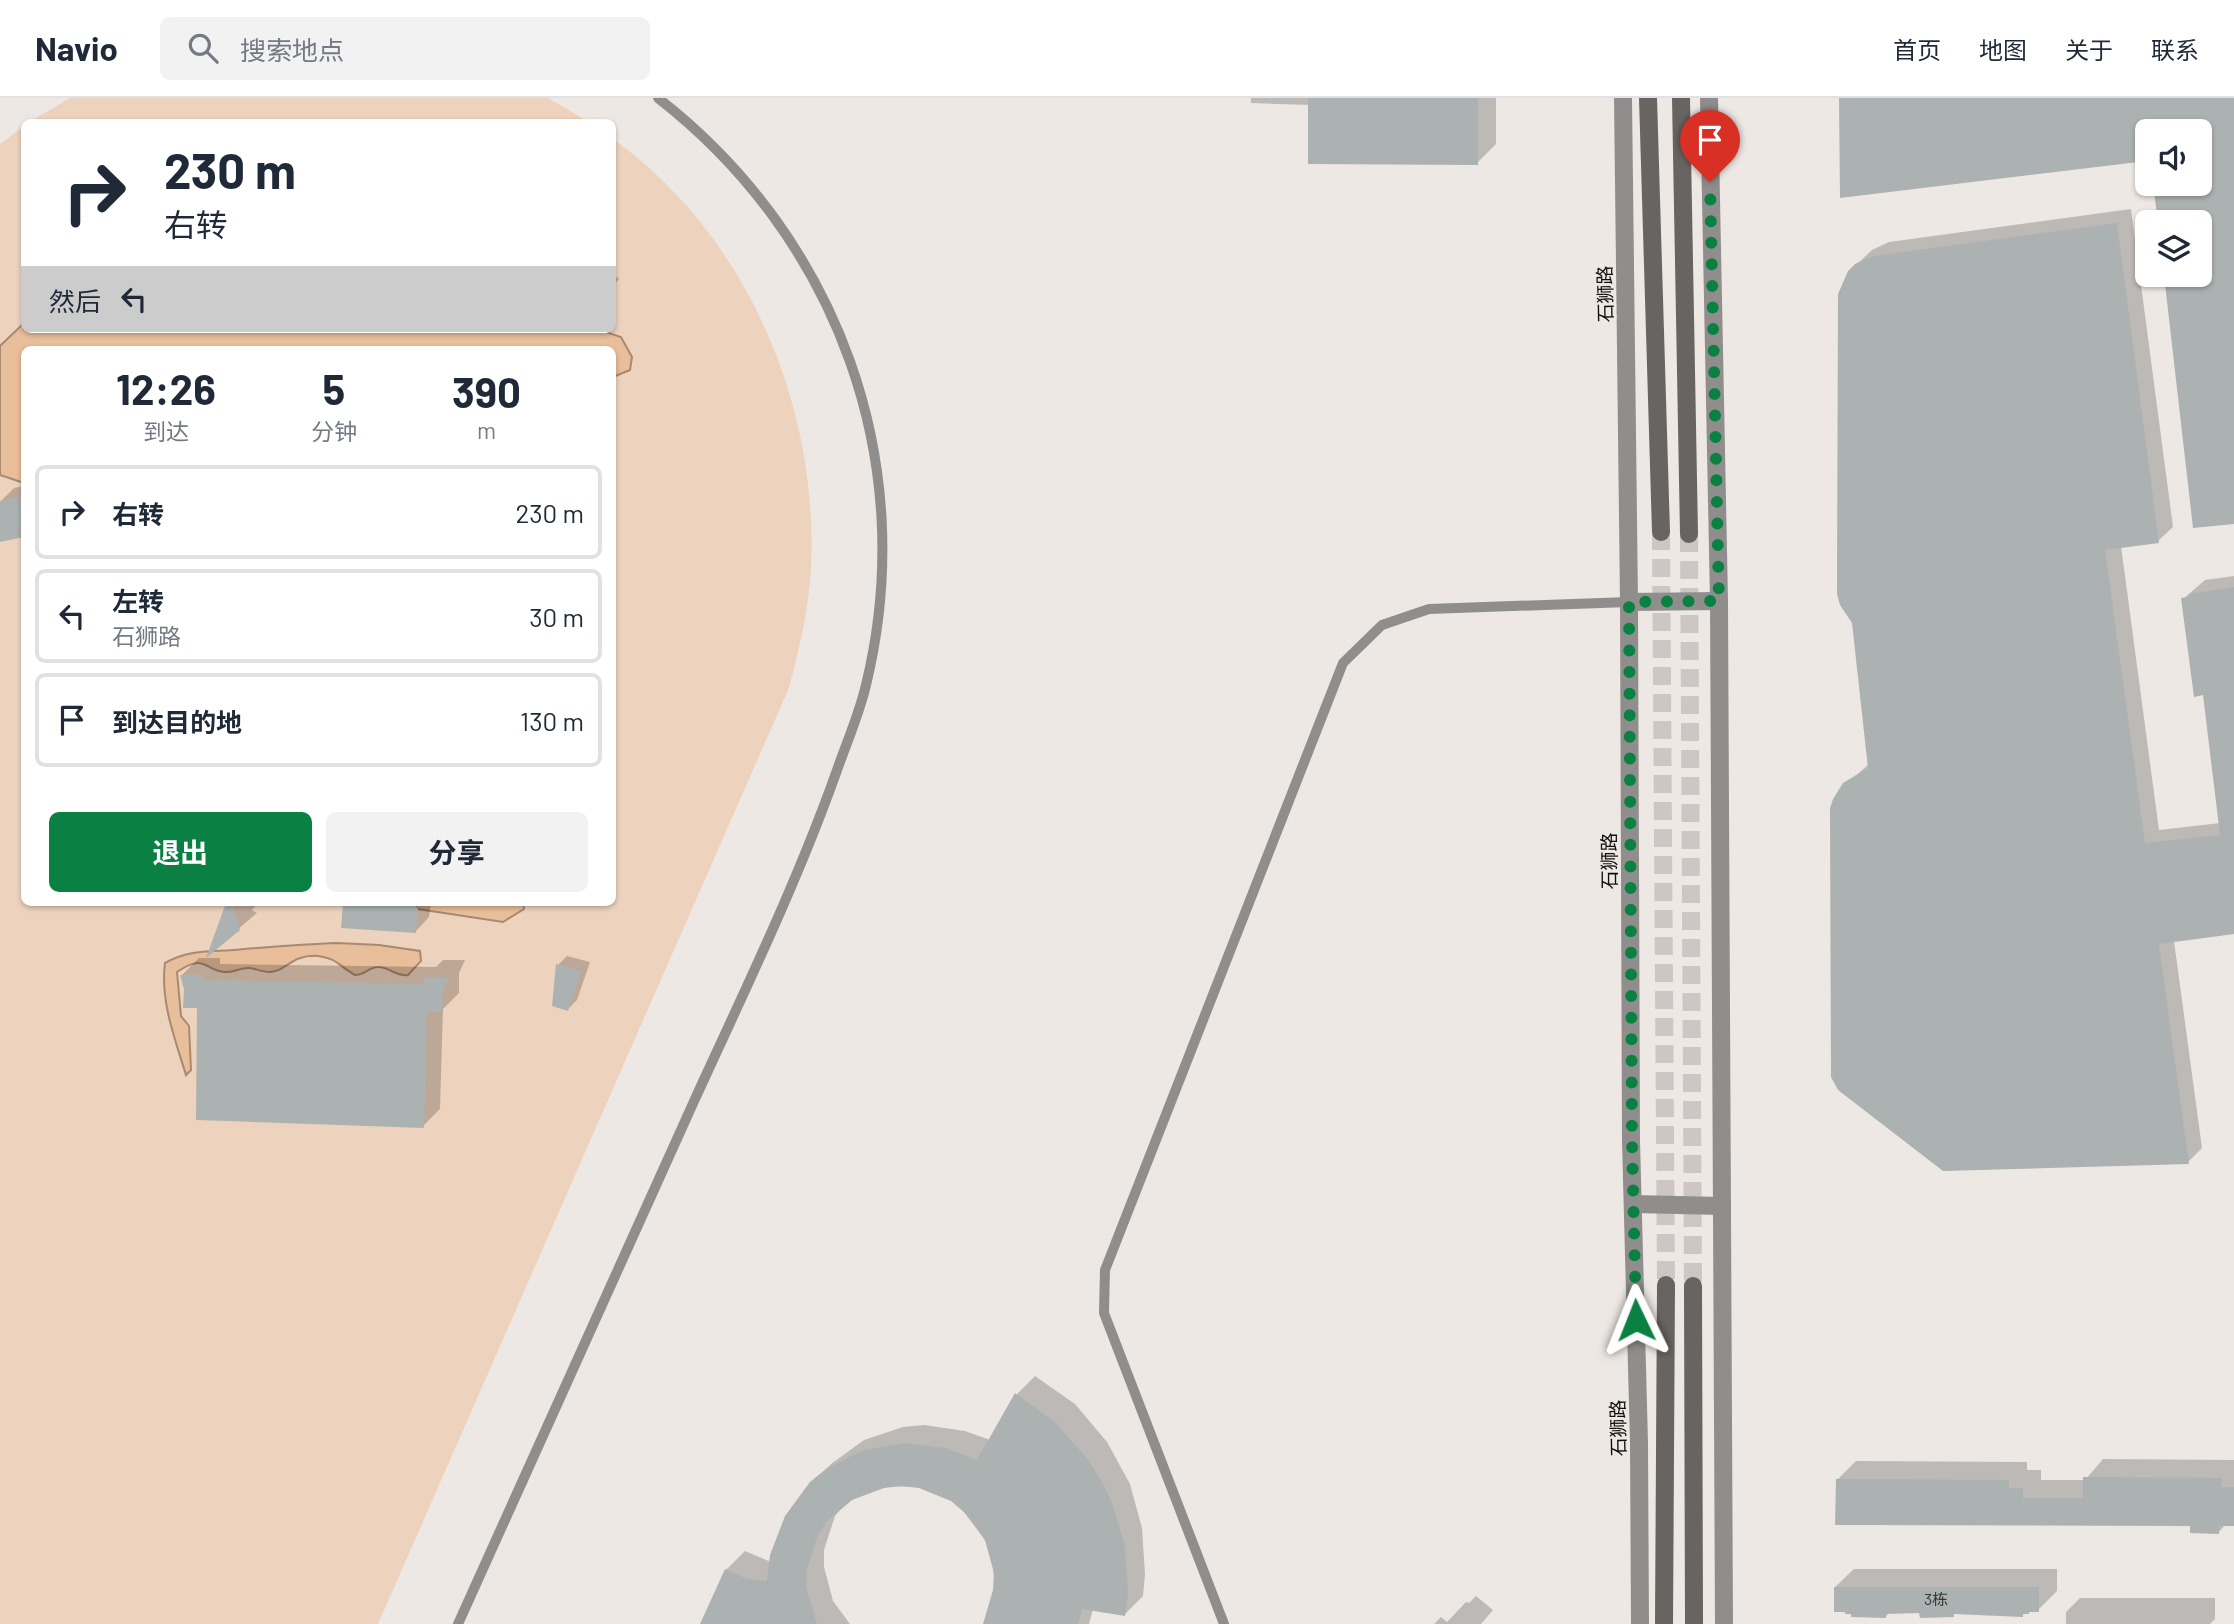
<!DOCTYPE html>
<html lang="zh">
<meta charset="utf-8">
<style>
body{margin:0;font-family:Barlow,"Noto Sans SC",sans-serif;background:#f2f2f3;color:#1f2937;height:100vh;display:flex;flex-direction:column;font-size:26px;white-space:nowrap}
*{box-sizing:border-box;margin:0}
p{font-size:23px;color:#747a83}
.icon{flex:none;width:38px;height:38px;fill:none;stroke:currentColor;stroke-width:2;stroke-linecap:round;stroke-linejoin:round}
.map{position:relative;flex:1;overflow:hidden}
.details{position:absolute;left:21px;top:248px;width:595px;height:560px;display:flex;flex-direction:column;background:#fff;border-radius:10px;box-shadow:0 2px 5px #0004}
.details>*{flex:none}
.hud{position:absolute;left:21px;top:21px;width:595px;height:214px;border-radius:10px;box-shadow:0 2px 5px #0004;background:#fff;color:#1f2937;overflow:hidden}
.buttons{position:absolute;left:2135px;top:21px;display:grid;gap:14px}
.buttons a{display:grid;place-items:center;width:77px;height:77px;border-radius:10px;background:#fff;box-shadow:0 2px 5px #0004;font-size:35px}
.pin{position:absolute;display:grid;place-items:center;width:60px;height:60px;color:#fff;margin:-72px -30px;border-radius:50% 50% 50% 0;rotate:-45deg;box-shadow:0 0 7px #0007}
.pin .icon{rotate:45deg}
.me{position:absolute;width:77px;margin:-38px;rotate:358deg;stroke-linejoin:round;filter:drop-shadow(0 0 5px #0008)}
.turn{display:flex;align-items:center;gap:24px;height:147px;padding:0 28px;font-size:32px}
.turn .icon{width:91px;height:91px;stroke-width:2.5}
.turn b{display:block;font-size:49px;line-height:60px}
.then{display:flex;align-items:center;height:66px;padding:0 28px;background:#0003;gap:14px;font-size:26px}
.eta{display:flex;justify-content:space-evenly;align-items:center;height:119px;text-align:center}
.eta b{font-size:42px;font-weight:700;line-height:49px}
.cta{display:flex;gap:14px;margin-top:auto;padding:14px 28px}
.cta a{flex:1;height:80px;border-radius:10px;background:#0b8043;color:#fff;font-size:28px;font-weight:700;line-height:80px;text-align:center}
.cta a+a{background:#f2f2f3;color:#1f2937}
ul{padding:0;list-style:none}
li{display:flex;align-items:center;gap:21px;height:94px;margin:0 14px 10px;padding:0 14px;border:4px solid #e0e1e3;border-radius:10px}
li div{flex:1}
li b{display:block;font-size:26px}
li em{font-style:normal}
header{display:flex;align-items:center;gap:42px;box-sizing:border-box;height:98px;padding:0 35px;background:#fff;border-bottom:2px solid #e0e1e3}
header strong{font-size:33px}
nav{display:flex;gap:38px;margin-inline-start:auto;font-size:24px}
.search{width:490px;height:63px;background:#f2f2f3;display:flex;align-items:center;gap:18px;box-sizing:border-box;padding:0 24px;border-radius:10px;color:#747a83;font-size:26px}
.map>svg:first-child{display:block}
</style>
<header>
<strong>Navio</strong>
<div class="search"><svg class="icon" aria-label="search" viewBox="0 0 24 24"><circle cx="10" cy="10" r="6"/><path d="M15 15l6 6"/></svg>搜索地点</div>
<nav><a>首页</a><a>地图</a><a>关于</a><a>联系</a></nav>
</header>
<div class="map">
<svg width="2234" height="1526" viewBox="0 0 2234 1526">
<rect width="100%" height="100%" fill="#ede8e4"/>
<g fill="#edd3be" fill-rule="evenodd">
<polygon points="70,0 548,0 589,24 29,24"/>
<path d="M 24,28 L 24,231 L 612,231 L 613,41 C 747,137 819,308 811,470 C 809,511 799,551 789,590 L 378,1526 L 0,1526 L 0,46 ZM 24,252 L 612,252 L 612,805 L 24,805 Z"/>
</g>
<g fill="#e8be9b" stroke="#a78a70" stroke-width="2">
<polygon points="24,225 24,231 597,231 621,239 632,259 630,272 613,279 612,252 24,252 24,385 0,377 0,248"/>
<polygon points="414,805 497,807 523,805 524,811 503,824 418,811"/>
<path d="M 337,845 L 379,847 L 420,853 L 421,863 L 408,877 C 396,879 390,869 378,869 C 369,869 365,877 355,877 C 340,869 337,860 318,858 C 291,856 286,874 269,874 C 261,874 255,870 248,870 C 241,870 234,874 227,874 C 205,875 207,853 177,874 L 181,918 L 189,928 L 191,972 L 186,977 C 175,941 160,903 165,865 C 189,852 206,854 233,852 C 268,849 302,846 337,845 Z"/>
</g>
<g fill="#0003">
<polygon points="1251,0 1496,0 1496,46 1477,65 1310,7 1251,5"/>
<polygon points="1840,0 2234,0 2234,425 2194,428 2166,177 2200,177 2200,124 2160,124 2155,86 2200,86 2200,33 2147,33 2147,61 1842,98"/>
<polygon points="2131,111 2173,429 2158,443 2121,448 2159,732 2220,725 2204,595 2183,501 2205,482 2234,478 2234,837 2234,835 2174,843 2202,1050 2188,1064 1845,687 1869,666 1856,167 1872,152 1889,144"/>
<polygon points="612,175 619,181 612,189"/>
<polygon points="24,388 24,438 0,443 0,404 14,390"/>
<polygon points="228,805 258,805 252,812 257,815 210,855"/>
<polygon points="345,805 431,805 429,819 416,833"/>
<polygon points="567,858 590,864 577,902 568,911 558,867"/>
<polygon points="199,860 220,860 220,866 436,869 443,862 465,862 459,875 459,895 443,911 440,1011 423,1028 199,909 185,890 182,877"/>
<polygon points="1035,1278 1075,1306 1107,1344 1130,1386 1142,1430 1145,1476 1143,1498 1125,1516 1093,1511 1089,1526 985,1526 995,1492 992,1457 977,1426 952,1402 919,1389 884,1388 867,1393 845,1406 835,1418 824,1452 824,1469 833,1503 850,1526 702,1526 726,1472 745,1453 771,1464 811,1386 831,1366 864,1342 903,1329 924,1327 965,1333 990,1342 1017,1296"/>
<polygon points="2103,1361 2234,1362 2234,1426 2226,1426 2219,1434 2191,1426 1838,1381 1856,1363 2027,1364 2027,1372 2041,1372 2041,1382 2085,1382"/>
<polygon points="1854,1471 2057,1471 2057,1493 2038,1512 2025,1514 2022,1518 1956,1514 1953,1517 1921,1513 1890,1514 1886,1518 1835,1489"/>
<polygon points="1476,1498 1493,1512 1481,1526 1434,1526 1441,1519 1447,1524 1466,1504 1469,1505"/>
<polygon points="2080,1500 2215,1500 2215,1521 2210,1526 2066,1526 2066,1514"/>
</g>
<g fill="#abb2b1">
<polygon points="1308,0 1478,0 1478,67 1308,66"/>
<polygon points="1839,0 2234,0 2234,426 2193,430 2164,177 2200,177 2200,124 2158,124 2153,86 2200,86 2200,33 2147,33 2147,63 1840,100"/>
<polygon points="2117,125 2159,445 2105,452 2145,745 2220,737 2203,597 2194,599 2181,500 2189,499 2189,496 2234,489 2234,836 2159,846 2189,1066 1943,1073 1838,992 1831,979 1830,710 1833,701 1843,685 1868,670 1852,525 1840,507 1837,496 1838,196 1848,173 1855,166 1873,158"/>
<polygon points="24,398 24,439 0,444 0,403"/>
<polygon points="226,805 232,805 240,832 206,860"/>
<polygon points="343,805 414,805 418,811 416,835 341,830"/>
<polygon points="556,866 582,873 568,913 552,908"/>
<polygon points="180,877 204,877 203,882 424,886 424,879 449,879 443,894 442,914 427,914 424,1030 196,1022 197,910 183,910 184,891"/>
<polygon points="1015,1295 1056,1325 1089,1363 1102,1384 1112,1405 1125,1449 1128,1495 1125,1518 1082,1511 1078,1526 983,1526 993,1492 994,1475 985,1442 964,1414 951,1403 919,1390 902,1388 884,1390 852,1402 826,1424 817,1439 807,1471 806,1489 817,1526 700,1526 725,1471 747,1481 767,1483 770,1457 785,1418 810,1384 826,1371 863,1352 904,1345 946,1350 977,1362"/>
<polygon points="2083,1379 2222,1380 2221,1389 2234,1389 2234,1428 2219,1428 2219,1436 2190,1435 2190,1428 1835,1427 1836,1381 2009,1382 2009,1390 2023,1390 2023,1400 2083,1400"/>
<polygon points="1834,1489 2039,1489 2039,1514 2029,1514 2029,1516 2023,1516 2023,1519 1954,1516 1954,1519 1920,1520 1919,1515 1886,1516 1886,1520 1851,1519 1851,1516 1845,1516 1845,1514 1834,1514"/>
</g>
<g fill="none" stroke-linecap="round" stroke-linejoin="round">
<g stroke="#ccc7c4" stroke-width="18" stroke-dasharray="18 9" stroke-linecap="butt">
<polyline points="1661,434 1666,1187"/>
<polyline points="1689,436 1693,1188"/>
</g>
<g stroke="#908e8d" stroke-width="10">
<path d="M 458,1526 C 537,1351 616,1176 695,1001 C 744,894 796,787 836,675 C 846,646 859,617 866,587 C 920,365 838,140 658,0"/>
<polyline points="1224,1526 1104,1215 1105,1172 1343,565 1382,527 1429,511 1629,504"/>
</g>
<g stroke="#908e8d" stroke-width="18">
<polyline points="1623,0 1629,504 1631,1043 1639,1345 1640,1526"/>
<polyline points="1709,0 1719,503 1724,1526"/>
<polyline points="1629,504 1719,503"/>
<polyline points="1633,1106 1722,1108"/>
</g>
<g stroke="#676461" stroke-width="18">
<polyline points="1648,0 1661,434"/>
<polyline points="1681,0 1689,436"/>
<polyline points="1693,1188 1694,1526"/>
<polyline points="1664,1526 1666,1187"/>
</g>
</g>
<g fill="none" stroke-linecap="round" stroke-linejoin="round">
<polyline stroke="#0b8043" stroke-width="12" stroke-dasharray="0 21.6" points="1636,1222 1632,1043 1629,504 1719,503 1710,84"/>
</g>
<g text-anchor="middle" stroke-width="5" stroke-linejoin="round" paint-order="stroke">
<g font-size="16" fill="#373836">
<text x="1936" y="1507">3栋</text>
</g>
<g font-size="19" fill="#100f0d" stroke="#ede8e4">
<text transform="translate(1605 196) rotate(-91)" y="7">石狮路</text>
<text transform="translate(1609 763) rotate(-90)" y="7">石狮路</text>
<text transform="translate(1618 1330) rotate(-91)" y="7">石狮路</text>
</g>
</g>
</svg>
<div class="buttons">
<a><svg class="icon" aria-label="sound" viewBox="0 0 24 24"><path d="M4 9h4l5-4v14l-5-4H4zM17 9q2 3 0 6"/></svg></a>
<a><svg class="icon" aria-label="layers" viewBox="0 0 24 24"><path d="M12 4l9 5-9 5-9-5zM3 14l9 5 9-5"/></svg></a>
</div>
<div class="pin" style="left:1710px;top:84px;background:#d93025"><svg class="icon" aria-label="arrive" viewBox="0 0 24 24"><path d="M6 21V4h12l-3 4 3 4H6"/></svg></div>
<svg class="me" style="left:1636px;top:1222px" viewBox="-20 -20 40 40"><path d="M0-17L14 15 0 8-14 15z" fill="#0b8043" stroke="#fff" stroke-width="4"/></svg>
<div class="hud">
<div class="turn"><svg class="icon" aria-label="right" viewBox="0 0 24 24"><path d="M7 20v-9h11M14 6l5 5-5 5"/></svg><div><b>230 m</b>右转</div></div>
<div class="then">然后<svg class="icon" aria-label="left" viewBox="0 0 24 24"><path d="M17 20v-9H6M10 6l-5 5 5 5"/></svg></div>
</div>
<section class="details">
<div class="eta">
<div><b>12:26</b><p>到达</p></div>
<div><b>5</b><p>分钟</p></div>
<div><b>390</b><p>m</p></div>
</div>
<ul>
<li><svg class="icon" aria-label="right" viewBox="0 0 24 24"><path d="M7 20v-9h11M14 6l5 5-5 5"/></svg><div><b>右转</b></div><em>230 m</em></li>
<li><svg class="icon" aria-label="left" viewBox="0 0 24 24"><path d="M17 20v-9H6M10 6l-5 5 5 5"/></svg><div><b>左转</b><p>石狮路</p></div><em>30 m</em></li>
<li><svg class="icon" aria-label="arrive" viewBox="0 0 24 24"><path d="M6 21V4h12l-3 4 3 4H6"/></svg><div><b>到达目的地</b></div><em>130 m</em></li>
</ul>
<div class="cta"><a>退出</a><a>分享</a></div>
</section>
</div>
